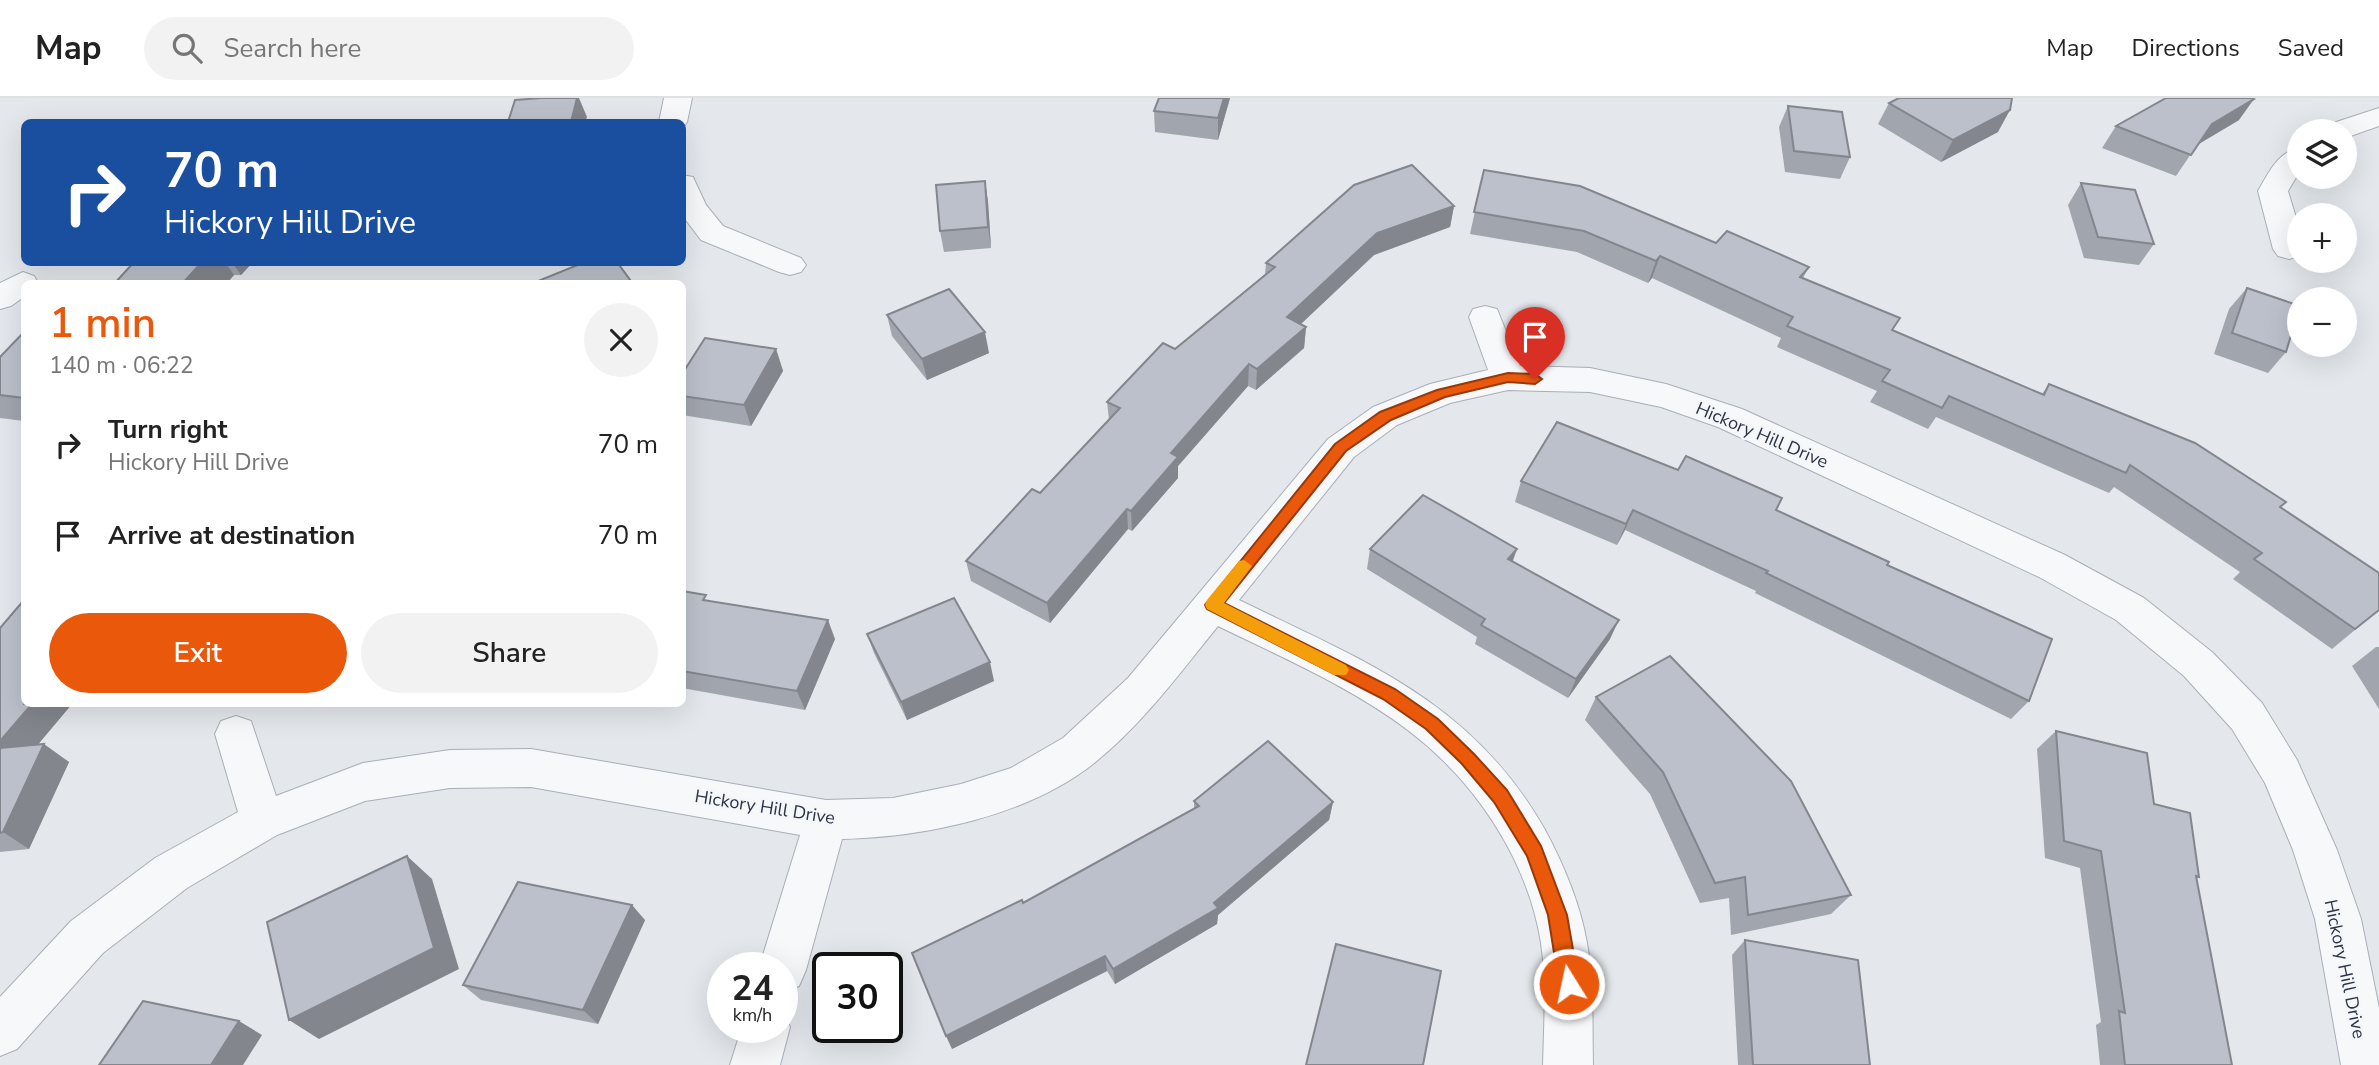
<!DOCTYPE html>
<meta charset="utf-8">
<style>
body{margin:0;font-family:"Nunito Sans",sans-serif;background:#f2f2f2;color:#222;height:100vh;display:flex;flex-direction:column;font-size:26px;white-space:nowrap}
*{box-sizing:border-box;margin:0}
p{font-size:23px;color:#767676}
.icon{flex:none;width:38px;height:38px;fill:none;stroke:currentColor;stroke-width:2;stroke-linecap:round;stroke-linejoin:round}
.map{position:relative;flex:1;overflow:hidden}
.sheet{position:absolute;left:21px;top:182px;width:665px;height:427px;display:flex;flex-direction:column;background:#fff;border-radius:10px;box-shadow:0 7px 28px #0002}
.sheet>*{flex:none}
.guide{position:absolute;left:21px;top:21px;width:665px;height:147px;border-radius:10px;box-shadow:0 7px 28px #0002;background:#1a4fa0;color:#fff;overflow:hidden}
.tools{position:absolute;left:2287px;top:21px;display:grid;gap:14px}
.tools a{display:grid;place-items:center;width:70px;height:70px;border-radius:50%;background:#fff;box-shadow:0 7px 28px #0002;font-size:35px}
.speed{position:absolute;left:707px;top:854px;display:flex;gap:14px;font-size:35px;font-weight:700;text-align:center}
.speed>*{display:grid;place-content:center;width:91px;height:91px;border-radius:50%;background:#fff;box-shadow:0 7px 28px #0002;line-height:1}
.speed small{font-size:18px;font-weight:400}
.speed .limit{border:4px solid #111;border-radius:10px;background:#fff;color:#111}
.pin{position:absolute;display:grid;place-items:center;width:60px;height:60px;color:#fff;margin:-72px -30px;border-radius:50% 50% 50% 0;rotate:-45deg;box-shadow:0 0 7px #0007}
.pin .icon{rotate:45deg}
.me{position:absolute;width:77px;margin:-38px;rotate:350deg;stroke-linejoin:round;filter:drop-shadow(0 0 5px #0008)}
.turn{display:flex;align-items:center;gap:24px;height:147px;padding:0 28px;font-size:32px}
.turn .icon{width:91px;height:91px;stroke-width:2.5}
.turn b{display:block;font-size:49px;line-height:60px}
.round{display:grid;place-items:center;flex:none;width:74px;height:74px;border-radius:37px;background:#f2f2f2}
.headline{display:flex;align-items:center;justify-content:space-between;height:119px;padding:0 28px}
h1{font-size:42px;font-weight:600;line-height:52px;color:#ea580c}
.action{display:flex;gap:14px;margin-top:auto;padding:14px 28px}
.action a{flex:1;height:80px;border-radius:42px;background:#ea580c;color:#fff;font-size:28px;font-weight:600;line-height:80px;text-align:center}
.action a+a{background:#f2f2f2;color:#222}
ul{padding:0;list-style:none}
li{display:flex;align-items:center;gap:21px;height:91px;padding:0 28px}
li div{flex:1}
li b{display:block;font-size:26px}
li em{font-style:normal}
header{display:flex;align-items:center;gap:42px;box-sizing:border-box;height:98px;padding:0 35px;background:#fff;border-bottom:2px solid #e0e0e0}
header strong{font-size:33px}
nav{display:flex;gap:38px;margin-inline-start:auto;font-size:24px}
.search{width:490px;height:63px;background:#f2f2f2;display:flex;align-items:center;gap:18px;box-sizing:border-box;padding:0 24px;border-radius:38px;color:#767676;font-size:26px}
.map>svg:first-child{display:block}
</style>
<header>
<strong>Map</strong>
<div class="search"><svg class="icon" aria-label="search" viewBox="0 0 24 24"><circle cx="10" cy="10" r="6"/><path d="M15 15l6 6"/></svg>Search here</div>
<nav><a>Map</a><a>Directions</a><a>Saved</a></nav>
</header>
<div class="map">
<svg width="2379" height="967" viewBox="0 0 2379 967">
<rect width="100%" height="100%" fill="#e4e7ec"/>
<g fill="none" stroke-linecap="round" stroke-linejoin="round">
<defs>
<g id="street">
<polygon points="664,0 692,0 687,24 683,30 682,24 659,24"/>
<polygon points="2379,10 2379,28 2345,40 2345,33 2323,33 2327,27"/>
<path d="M 2300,49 L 2300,73 L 2288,93 L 2300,133 L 2300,158 L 2289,161 L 2278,158 L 2273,151 L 2258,93 C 2269,74 2277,55 2300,49 Z"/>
<polygon points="682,77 693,79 706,107 723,128 801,160 806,167 801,174 790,177 779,174 701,142 682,117"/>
<polygon points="23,174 34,178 39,186 24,186 24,199 11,208 0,211 0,185"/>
<path d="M 1485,208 L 1497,211 L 1520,268 L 1590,270 L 1666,286 L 1742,311 L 2065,457 L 2144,500 L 2212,554 L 2262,605 L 2297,662 L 2337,752 L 2361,821 L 2379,910 L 2379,967 L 2341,967 L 2315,821 L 2293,752 L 2265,685 L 2232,631 L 2184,578 L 2116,522 L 2039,479 L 1718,329 L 1661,309 L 1590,294 L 1508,292 L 1450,305 L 1397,327 L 1354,359 L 1239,502 C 1364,563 1471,603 1544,730 C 1563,765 1580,805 1587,845 C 1594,885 1592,926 1593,967 L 1543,967 C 1544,926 1547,886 1541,845 C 1528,762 1475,683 1409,633 C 1351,589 1283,560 1218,528 C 1180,575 1142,627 1093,666 C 1027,718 925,739 842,741 L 806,872 L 799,888 L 782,895 L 782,870 L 759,870 L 800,737 L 531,689 L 450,690 L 365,703 L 277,737 L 187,790 L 103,855 L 17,951 L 0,958 L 0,899 L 71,823 L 155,760 L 238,714 L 215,636 L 221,623 L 236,618 L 251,623 L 276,698 L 363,665 L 450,652 L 531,651 L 826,702 L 893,700 L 961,686 L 1011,670 L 1063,640 L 1128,580 L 1328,341 L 1373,309 L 1430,286 L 1488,272 L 1469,219 L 1473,211 Z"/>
<polygon points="782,912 790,929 780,967 730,967 742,929 782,929"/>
</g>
</defs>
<use href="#street" stroke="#a9aeb7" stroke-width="2"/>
<use href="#street" fill="#f7f8fa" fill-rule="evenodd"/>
</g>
<g fill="#a1a5ae">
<polygon points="1230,0 1218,42 1155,34 1154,13"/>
<polygon points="1889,5 1998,34 1941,64 1878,26"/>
<polygon points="1788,8 1850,59 1840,81 1785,74 1779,29"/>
<polygon points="2239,22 2197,47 2176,78 2102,50 2116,28"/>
<polygon points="1484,72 1716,145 1809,169 1803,180 1893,232 2042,296 2049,286 2281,409 2379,512 2332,551 2233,481 2240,474 2114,389 2109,395 1936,319 1928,331 1870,304 1877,293 1777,249 1781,240 1652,180 1648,185 1577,154 1470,136"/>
<polygon points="985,83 988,104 991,150 944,154 940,133"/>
<polygon points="2081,85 2154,146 2139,167 2084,160 2068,107"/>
<polygon points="1454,108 1450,129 1374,157 1301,226 1306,229 1304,250 1256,292 1248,288 1178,368 1178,380 1132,433 1128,431 1050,525 971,483 966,463 1040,395 1109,322 1107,304 1175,251 1265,176 1266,165"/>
<polygon points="134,164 253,164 241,177 234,177 226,186 114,186"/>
<polygon points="528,164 551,164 550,168"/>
<polygon points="2247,190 2286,254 2268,275 2214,256 2229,211"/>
<polygon points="887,217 989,255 927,282 892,238"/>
<polygon points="24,234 24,323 0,320 0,259"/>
<polygon points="776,251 783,273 751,328 682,317 682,276"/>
<polygon points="1521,383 1776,412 1887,467 2029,603 2011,621 1755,495 1756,493 1625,432 1617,447 1515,404"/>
<polygon points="1370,451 1513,464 1610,541 1568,600 1475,546 1477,539 1367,471"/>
<polygon points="682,493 709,503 835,541 805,612 682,590"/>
<polygon points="0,530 24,606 72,606 38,646 69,664 29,751 0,754"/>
<polygon points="867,536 994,583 907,622 874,555"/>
<polygon points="2376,549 2379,549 2379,611 2352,568"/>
<polygon points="1596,599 1851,797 1831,816 1731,837 1729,800 1700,805 1650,696 1585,622"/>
<polygon points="2056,633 2154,706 2199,779 2196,781 2232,967 2100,967 2096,927 2101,924 2080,770 2045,760 2037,651"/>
<polygon points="1194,703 1333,704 1329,722 1218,817 1217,826 1115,886 1107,873 952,951 1023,805 1194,711"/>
<polygon points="645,822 598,926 481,902 463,887"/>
<polygon points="1745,842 1870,967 1738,967 1732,857"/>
</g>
<g fill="#83868d">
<polygon points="577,0 579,0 587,19 585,24 571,24"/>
<polygon points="1224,0 1230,0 1218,42 1218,20"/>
<polygon points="2254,1 2239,22 2197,47 2212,26"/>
<polygon points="2010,12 1998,34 1941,64 1953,42"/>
<polygon points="985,83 988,104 991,150 988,129"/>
<polygon points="1454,108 1450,129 1374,157 1286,240 1287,219 1377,135"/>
<polygon points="1660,158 1652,180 1648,185 1656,163"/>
<polygon points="202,164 225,164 234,177 226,186 182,186"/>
<polygon points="232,164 253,164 241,177"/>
<polygon points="1306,229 1304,250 1256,292 1257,271"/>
<polygon points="985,234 989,255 927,282 922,261"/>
<polygon points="776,251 783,273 751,328 744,307"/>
<polygon points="1249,266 1248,288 1178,368 1178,380 1132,433 1131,413 1171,355"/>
<polygon points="1127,411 1128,431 1050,525 1047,505"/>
<polygon points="1633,412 1625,432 1617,447 1626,426"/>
<polygon points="1517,451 1510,471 1508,461"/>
<polygon points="828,522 835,541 805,612 797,593"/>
<polygon points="1619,522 1610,541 1568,600 1576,581"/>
<polygon points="990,564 994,583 907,622 901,604"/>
<polygon points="32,606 72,606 20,668 0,654 0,643"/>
<polygon points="44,646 69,664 29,751 3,734"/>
<polygon points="1333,704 1329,722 1218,817 1217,826 1115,886 1113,871 1214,805"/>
<polygon points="407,758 432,781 459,871 319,941 289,922"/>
<polygon points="632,807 645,822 598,926 583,912"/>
<polygon points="1105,858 1107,873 952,951 946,938"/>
<polygon points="239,923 262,937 243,967 211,967"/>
</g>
<g fill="#bbc0ca" stroke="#83868d" stroke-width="2">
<polygon points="541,0 577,0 571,24 508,24 515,2"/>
<polygon points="1159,0 1224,0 1218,20 1154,13"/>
<polygon points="1899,0 2012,0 2010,12 1953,42 1889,5"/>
<polygon points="2166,0 2252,0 2254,1 2212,26 2191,57 2116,28"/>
<polygon points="1788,8 1842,14 1850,59 1794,53"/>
<polygon points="1412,67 1454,108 1377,135 1287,219 1306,229 1257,271 1249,266 1171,355 1178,359 1131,413 1127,411 1047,505 966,463 1032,391 1040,395 1120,310 1107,304 1163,245 1175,251 1275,169 1266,165 1354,87"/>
<polygon points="1484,72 1580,88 1716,145 1727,133 1809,169 1800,179 1900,220 1892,232 2044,297 2049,286 2195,345 2286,404 2280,409 2379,475 2379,512 2355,531 2254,461 2262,455 2130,367 2126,375 1949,298 1942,310 1882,283 1890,272 1787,228 1793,219 1660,158 1656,163 1584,133 1474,114"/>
<polygon points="985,83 988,129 940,133 936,87"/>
<polygon points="2081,85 2135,92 2154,146 2098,139"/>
<polygon points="134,164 202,164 182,186 114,186"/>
<polygon points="585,164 617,164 633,186 539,186 538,183"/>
<polygon points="2247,190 2300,208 2286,254 2232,235"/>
<polygon points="949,191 985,234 922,261 887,217"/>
<polygon points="24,234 24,300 0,297 0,259"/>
<polygon points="705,240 776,251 744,307 682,298 682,276"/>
<polygon points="1557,324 1678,372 1686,358 1782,400 1776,412 1889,464 1887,467 2052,541 2029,603 1766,475 1768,473 1633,412 1626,426 1521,383"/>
<polygon points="1423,397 1517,451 1508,461 1619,522 1576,581 1481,527 1485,521 1370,451"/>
<polygon points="682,493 706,497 703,502 828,522 797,593 682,573"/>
<polygon points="954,500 990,564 901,604 867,536"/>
<polygon points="24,502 24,606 32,606 0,643 0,530"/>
<polygon points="1670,558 1791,683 1851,797 1748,817 1745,779 1715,785 1663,674 1596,599"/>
<polygon points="2056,633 2147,655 2154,706 2190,715 2199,779 2196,778 2232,967 2125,967 2119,913 2125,915 2101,753 2064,743"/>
<polygon points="1268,643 1333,704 1214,805 1218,810 1113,871 1105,858 946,938 912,855 1022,802 1023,805 1199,708 1194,703"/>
<polygon points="44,646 3,734 0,735 0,650"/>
<polygon points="407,758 434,850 289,922 267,824"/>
<polygon points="518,784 632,807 583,912 463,887"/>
<polygon points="1745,842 1858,862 1870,967 1753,967"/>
<polygon points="1336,846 1441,873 1423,967 1306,967"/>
<polygon points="143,903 239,923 211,967 99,967"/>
</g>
<polygon fill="#ea580c" stroke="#983908" stroke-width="2" points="1508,275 1535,276 1542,281 1535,286 1508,284 1445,299 1391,322 1346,353 1224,505 1395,591 1438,621 1474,656 1507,692 1541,748 1567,817 1579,886 1576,892 1569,895 1562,892 1559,886 1548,817 1527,758 1494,704 1462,666 1426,631 1383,601 1207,511 1205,507 1335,346 1380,314 1437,292"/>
<polygon fill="#f59e0b" points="1244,462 1252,468 1224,505 1346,567 1349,572 1346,577 1334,577 1207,511 1205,507 1207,502 1239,463"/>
<g text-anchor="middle" stroke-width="5" stroke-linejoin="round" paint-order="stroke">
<g font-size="18" fill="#2b3445" stroke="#f4f6f9">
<text transform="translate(1762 337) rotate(23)" y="6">Hickory Hill Drive</text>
<text transform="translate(765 709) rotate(9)" y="6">Hickory Hill Drive</text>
<text transform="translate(2345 871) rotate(78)" y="6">Hickory Hill Drive</text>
</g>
</g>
</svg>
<div class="tools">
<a><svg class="icon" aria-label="layers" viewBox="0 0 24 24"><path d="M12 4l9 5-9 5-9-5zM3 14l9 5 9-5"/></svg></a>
<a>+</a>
<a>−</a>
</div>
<div class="speed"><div>24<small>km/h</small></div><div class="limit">30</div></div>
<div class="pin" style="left:1535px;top:281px;background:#d93025"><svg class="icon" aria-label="arrive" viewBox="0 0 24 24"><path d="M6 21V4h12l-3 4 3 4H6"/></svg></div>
<svg class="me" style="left:1569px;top:886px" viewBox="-20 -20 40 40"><circle r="17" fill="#ea580c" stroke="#fff" stroke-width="3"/><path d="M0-11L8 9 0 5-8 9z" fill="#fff"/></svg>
<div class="guide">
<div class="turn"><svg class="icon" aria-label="right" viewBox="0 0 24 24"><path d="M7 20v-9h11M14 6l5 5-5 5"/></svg><div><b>70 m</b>Hickory Hill Drive</div></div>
</div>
<section class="sheet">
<div class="headline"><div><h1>1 min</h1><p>140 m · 06:22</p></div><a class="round"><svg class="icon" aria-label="close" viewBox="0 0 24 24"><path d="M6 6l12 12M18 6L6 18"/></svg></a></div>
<ul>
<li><svg class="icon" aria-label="right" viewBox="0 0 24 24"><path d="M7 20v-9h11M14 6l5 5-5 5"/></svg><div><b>Turn right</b><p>Hickory Hill Drive</p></div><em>70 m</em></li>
<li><svg class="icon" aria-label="arrive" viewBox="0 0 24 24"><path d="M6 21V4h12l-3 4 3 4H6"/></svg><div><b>Arrive at destination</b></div><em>70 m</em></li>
</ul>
<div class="action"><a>Exit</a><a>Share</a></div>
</section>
</div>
